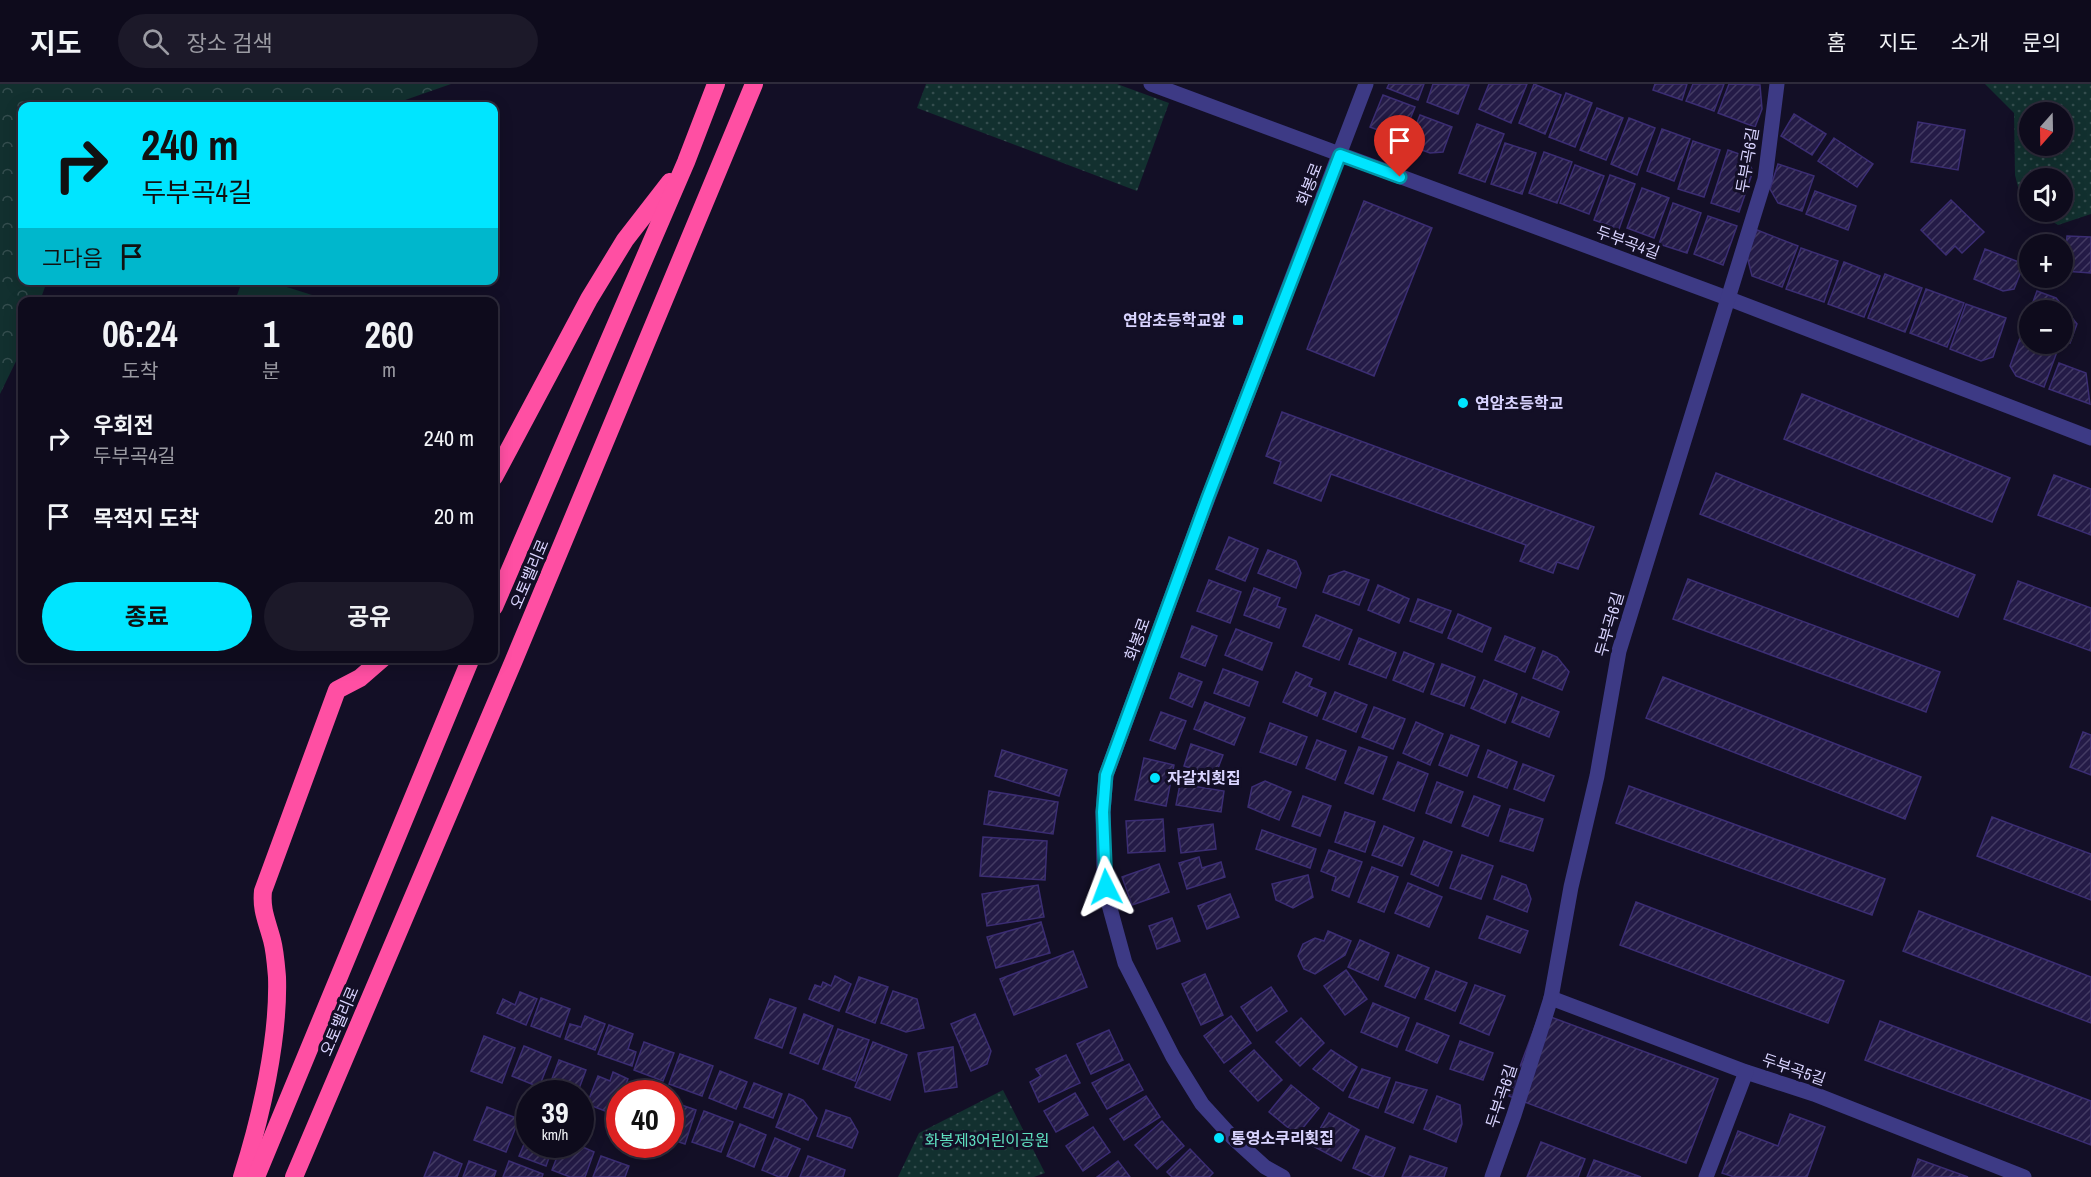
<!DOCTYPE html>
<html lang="ko">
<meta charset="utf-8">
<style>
body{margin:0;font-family:"Archivo Narrow","Noto Sans KR",sans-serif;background:#1c1929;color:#f1f3f6;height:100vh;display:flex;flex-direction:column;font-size:22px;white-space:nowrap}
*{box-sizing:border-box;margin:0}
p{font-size:20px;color:#9b9ba3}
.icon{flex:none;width:33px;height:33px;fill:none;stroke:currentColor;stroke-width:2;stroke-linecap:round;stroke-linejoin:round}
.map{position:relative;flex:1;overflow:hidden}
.details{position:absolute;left:18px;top:213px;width:480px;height:366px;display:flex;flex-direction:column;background:#0e0b1c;border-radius:12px;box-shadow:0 3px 15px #0003,0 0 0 2px #2e2b3b}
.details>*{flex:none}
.guide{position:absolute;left:18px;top:18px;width:480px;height:183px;border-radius:12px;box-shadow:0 3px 15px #0003,0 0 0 2px #2e2b3b;background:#00e5ff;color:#111;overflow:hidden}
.needle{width:39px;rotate:200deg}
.buttons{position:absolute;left:2019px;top:18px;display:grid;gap:12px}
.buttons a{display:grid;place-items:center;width:54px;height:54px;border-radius:50%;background:#0e0b1c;box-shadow:0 3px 15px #0003,0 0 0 2px #2e2b3b;font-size:30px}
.speed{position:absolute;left:516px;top:996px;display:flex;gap:12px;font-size:30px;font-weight:700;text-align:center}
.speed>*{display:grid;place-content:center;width:78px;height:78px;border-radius:50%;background:#0e0b1c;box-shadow:0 3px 15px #0003,0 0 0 2px #2e2b3b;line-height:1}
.speed small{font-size:15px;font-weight:400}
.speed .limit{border:9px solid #d22;background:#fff;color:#111}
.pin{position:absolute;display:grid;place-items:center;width:51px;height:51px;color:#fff;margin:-62px -26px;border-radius:50% 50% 50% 0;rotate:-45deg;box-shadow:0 0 6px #0007}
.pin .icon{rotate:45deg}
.me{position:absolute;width:66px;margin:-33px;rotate:357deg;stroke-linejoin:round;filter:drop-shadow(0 0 4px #0008)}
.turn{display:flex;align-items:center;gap:21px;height:126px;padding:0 24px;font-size:27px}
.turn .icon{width:78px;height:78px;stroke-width:2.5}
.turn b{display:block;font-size:42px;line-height:51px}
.then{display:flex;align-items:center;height:57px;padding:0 24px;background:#0003;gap:12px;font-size:22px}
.eta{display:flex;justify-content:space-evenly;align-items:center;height:102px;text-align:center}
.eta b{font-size:36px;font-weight:700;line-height:42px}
.primary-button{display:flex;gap:12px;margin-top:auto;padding:12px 24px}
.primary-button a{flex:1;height:69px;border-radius:36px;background:#00e5ff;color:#111;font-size:24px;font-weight:700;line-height:69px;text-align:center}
.primary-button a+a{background:#1c1929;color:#f1f3f6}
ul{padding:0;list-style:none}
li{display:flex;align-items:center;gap:18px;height:78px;padding:0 24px}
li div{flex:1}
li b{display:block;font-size:22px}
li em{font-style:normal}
header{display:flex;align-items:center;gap:36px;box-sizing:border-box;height:84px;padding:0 30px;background:#0e0b1c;border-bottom:2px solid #2e2b3b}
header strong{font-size:28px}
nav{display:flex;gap:33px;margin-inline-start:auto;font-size:21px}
.search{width:420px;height:54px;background:#1c1929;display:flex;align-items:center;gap:15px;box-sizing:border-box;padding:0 21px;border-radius:33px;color:#9b9ba3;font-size:22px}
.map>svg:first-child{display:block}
</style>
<header>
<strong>지도</strong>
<div class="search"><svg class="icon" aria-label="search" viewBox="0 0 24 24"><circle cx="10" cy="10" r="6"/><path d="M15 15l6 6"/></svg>장소 검색</div>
<nav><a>홈</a><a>지도</a><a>소개</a><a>문의</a></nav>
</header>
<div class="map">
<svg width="2091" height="1093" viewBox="0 0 2091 1093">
<defs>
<pattern id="forest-crowns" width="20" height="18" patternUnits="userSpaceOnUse" patternTransform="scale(1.5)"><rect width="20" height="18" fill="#12302f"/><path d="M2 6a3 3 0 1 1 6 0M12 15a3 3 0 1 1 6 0" fill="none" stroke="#344d4e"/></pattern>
<pattern id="park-dots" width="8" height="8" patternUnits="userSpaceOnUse" patternTransform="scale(1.5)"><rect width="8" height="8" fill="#12302f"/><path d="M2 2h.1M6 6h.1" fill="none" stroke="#344d4e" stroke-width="1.8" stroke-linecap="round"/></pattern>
<pattern id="building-hatch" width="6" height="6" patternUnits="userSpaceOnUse" patternTransform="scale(1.5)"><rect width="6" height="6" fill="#241b47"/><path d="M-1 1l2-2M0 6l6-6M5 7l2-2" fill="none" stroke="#433b63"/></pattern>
</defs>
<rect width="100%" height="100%" fill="#130f26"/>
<polygon fill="#12302f" points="242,197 268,197 331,217 235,217"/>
<polygon fill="url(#forest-crowns)" points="0,0 451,0 388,22 22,22 22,196 47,197 40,217 22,218 22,265 0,310"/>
<g fill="url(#park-dots)" fill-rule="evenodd">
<polygon points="926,0 1117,0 1169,19 1137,107 917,24"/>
<path d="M 1985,0 L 2091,0 L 2091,130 L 2058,141 L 2037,128 L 2062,128 L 2062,94 L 2030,94 L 2029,123 L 2022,119 L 2015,91 L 2014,29 ZM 2030,28 L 2062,28 L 2062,62 L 2030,62 Z"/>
<polygon points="1003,1006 1045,1089 1034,1093 898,1093 919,1049"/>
</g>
<g fill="url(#building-hatch)" stroke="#3b2d73" stroke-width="1.5">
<polygon points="1389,0 1424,0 1418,16 1387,4"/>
<polygon points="1433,0 1469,1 1458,30 1427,18"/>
<polygon points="1489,0 1527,0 1511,39 1479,25"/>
<polygon points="1534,0 1561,11 1545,50 1519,39"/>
<polygon points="1655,0 1687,0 1682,16 1653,6"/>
<polygon points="1693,0 1724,0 1714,27 1686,17"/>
<polygon points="1729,0 1760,1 1762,25 1755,43 1718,29"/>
<polygon points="1566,9 1592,19 1575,63 1549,53"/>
<polygon points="1383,11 1415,23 1402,55 1370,43"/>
<polygon points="1597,24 1623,34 1606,76 1580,66"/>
<polygon points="1794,30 1826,50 1812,71 1781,52"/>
<polygon points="1420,31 1452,43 1443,68 1430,69 1408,61"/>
<polygon points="1629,34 1655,44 1637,91 1611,80"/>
<polygon points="1918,38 1965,46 1958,86 1911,78"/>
<polygon points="1477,40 1504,50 1485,98 1459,89"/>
<polygon points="1662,45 1690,55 1674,97 1647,87"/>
<polygon points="1834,54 1873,80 1857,103 1818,77"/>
<polygon points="1693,57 1720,66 1704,113 1678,105"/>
<polygon points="1505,59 1536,69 1522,110 1491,100"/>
<polygon points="1728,66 1745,72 1753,87 1739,128 1711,119"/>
<polygon points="1544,68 1572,78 1557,119 1529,109"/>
<polygon points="1778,80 1814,92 1802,127 1778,119 1770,105"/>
<polygon points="1575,81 1604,92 1589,130 1560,119"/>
<polygon points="1610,91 1635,100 1619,145 1594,136"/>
<polygon points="1642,104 1669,114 1654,154 1627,144"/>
<polygon points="1815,107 1856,122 1848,146 1806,130"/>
<polygon points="1951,116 1984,148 1962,169 1955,162 1946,171 1921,146"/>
<polygon points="1364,117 1432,144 1374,292 1307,265"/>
<polygon points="1673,119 1701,129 1687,169 1659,160"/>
<polygon points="1708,132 1737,142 1723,181 1694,170"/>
<polygon points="1757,146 1798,162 1782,203 1752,192 1747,172"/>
<polygon points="2067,152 2091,153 2091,189 2064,187"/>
<polygon points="1801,164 1838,177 1824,218 1786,205"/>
<polygon points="1985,165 2024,180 2014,205 2003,207 1974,195"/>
<polygon points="1844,178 1880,192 1864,233 1828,220"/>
<polygon points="1885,190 1922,204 1905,248 1868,234"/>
<polygon points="1926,205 1964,219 1947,263 1910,249"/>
<polygon points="2037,207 2056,214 2077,240 2070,259 2062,256 2062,226 2030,226"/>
<polygon points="1966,220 2006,234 1993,273 1981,277 1950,265"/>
<polygon points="2021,251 2030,255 2030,260 2043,260 2058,265 2044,303 2016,292 2010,282"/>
<polygon points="2059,279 2086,289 2090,320 2049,305"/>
<polygon points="1802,310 2010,394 1992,438 1784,355"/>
<polygon points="1282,328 1594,443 1578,485 1557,478 1553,489 1520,477 1526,461 1331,390 1321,417 1274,399 1281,378 1266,372"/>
<polygon points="1716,389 1975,491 1958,533 1700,430"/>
<polygon points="2054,391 2091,405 2091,451 2038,431"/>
<polygon points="1229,453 1258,465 1245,497 1216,485"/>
<polygon points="1268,466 1296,477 1301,489 1296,504 1258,489"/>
<polygon points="1344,487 1369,496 1359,521 1323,508 1329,492"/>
<polygon points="1688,495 1940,588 1926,628 1673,535"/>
<polygon points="1209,496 1241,508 1230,539 1197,527"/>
<polygon points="2018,497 2091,524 2091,567 2004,535"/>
<polygon points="1378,501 1409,515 1399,539 1368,526"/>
<polygon points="1254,504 1280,514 1277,522 1286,525 1279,544 1244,531"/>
<polygon points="1418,515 1451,527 1442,549 1410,537"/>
<polygon points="1458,530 1491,544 1482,568 1448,554"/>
<polygon points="1316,531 1352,546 1339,576 1303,562"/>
<polygon points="1192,542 1217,552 1205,582 1181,573"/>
<polygon points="1236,545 1272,559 1262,586 1225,571"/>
<polygon points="1505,552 1535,564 1525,588 1495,576"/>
<polygon points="1359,554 1396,569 1386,594 1349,580"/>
<polygon points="1543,567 1557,573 1569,588 1562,606 1533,594"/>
<polygon points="1404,568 1434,580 1423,608 1393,596"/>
<polygon points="1442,580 1475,593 1464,622 1431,610"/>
<polygon points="1223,585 1258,598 1249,622 1214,609"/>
<polygon points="1296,588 1312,595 1309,602 1326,609 1317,632 1283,618"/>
<polygon points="1179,589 1202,598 1192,623 1170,614"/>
<polygon points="1663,593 1921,693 1905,735 1646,634"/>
<polygon points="1484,596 1517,610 1505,639 1471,624"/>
<polygon points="1335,608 1367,621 1356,648 1323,635"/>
<polygon points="1522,613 1559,628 1549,653 1512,638"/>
<polygon points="1205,618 1245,634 1234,661 1194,645"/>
<polygon points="1374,623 1405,635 1393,665 1362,653"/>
<polygon points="1161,628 1186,637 1175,665 1150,656"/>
<polygon points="1416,638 1443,650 1430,681 1403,669"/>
<polygon points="1270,639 1307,653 1296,681 1260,668"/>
<polygon points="2083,648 2091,651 2091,691 2070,683"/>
<polygon points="1451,651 1479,662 1467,692 1439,681"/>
<polygon points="1317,656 1346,667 1335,696 1306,684"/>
<polygon points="1191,660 1223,671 1215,692 1184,682"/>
<polygon points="1359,663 1387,673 1373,710 1345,699"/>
<polygon points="1002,666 1067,686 1059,712 995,692"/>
<polygon points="1488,666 1517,678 1507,704 1478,693"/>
<polygon points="1144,674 1174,681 1166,722 1135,716"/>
<polygon points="1398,678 1428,690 1414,727 1383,715"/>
<polygon points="1523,680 1554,692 1544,717 1514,705"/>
<polygon points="1265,697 1291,708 1279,736 1248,723 1252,703"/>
<polygon points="1437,698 1463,708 1451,739 1426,729"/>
<polygon points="1180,700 1224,707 1221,728 1176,721"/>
<polygon points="1629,702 1885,795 1872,831 1616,739"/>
<polygon points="989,707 1058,718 1053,750 984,740"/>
<polygon points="1303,712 1331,722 1320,752 1292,742"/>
<polygon points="1474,712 1500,722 1488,752 1462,742"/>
<polygon points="1510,725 1543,735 1533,767 1500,757"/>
<polygon points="1345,728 1375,738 1365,768 1335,758"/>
<polygon points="1992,733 2091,770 2091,816 1977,772"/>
<polygon points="1163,735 1165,767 1128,769 1126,737"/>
<polygon points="1213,740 1216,765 1181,769 1178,745"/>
<polygon points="1384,742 1414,754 1402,782 1372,771"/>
<polygon points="1262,746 1316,765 1310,784 1256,765"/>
<polygon points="983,753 1047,757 1045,796 980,792"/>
<polygon points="1424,757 1452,768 1438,802 1411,790"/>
<polygon points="1329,766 1362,778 1349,813 1332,806 1336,793 1321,787"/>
<polygon points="1462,771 1493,782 1481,815 1450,804"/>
<polygon points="1199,773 1202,784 1221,778 1225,793 1187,805 1179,779"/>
<polygon points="1159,780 1169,808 1132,821 1122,793"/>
<polygon points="1372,783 1398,793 1384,828 1358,818"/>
<polygon points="1308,791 1313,813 1293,824 1276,816 1272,800"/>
<polygon points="1502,792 1526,801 1531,815 1527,828 1494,815"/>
<polygon points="1408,799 1442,813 1429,843 1395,829"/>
<polygon points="1038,801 1044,833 987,842 982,810"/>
<polygon points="1230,810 1239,833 1207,845 1198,822"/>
<polygon points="1636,818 1844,897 1828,939 1620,861"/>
<polygon points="1919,827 2091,893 2091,939 1903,867"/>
<polygon points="1487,832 1528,847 1520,869 1479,854"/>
<polygon points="1172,834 1180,857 1157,865 1149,842"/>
<polygon points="1041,838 1050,869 996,884 987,853"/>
<polygon points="1328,847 1351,857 1345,871 1315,890 1304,885 1298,872 1303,860 1315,854 1324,857"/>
<polygon points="1360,856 1389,869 1378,896 1348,883"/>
<polygon points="1073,867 1087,903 1014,931 1000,895"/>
<polygon points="1398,871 1429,884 1415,914 1385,902"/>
<polygon points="1346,886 1367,915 1345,931 1324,902"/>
<polygon points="1436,887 1467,899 1455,927 1425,915"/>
<polygon points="1205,890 1223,931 1201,941 1182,900"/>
<polygon points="835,892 851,900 839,927 809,915 815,901 821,903 823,898 831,902"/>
<polygon points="859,893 888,903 875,939 846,928"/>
<polygon points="1475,901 1505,912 1489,951 1460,939"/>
<polygon points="1271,903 1287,927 1257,947 1241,923"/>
<polygon points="893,907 917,915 924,944 906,948 881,939"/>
<polygon points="520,908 537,915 526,941 497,929 503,915 515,921"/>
<polygon points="541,914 570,925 560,953 531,942"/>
<polygon points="770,915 796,924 782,964 755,954"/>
<polygon points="1373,919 1409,934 1397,963 1361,948"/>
<polygon points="1540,929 1718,995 1686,1079 1509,1012"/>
<polygon points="804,930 833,942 818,980 790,969"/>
<polygon points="975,930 991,967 987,980 971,987 951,940"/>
<polygon points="585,932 605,940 595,966 565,955 570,940 581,943"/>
<polygon points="1231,932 1251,959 1224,979 1204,952"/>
<polygon points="1301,934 1324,959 1300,982 1276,958"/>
<polygon points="1880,937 2091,1017 2091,1061 1865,976"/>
<polygon points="1417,939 1449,952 1437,979 1406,966"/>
<polygon points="609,941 633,950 628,965 636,968 632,982 598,970"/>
<polygon points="838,945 869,956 855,997 823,985"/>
<polygon points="1109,946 1123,976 1091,990 1077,960"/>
<polygon points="484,952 515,964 502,999 471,987"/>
<polygon points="1460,957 1493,969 1483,996 1450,985"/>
<polygon points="644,958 674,969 663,997 634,986"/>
<polygon points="873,958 907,971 890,1016 855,1003"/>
<polygon points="524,962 551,973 539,1003 512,992"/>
<polygon points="953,963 957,1003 925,1008 918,969"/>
<polygon points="1254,966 1282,996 1258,1017 1230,987"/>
<polygon points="1331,966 1357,983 1343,1007 1313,985"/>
<polygon points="680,970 713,982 702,1012 669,1000"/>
<polygon points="1066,971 1080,999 1039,1018 1030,998 1041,992 1036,985"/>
<polygon points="559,976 586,986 577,1010 547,1008"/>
<polygon points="1129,980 1143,1006 1107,1025 1092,999"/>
<polygon points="1362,985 1390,994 1378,1024 1349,1013"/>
<polygon points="720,987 747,998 736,1025 709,1014"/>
<polygon points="613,988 628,995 622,1010 620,1010 620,1015 613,1030 587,1020 598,992 610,997"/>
<polygon points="1396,998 1427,1006 1413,1039 1385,1028"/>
<polygon points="754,999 782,1010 773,1034 744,1023"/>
<polygon points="1291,1001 1319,1024 1297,1051 1269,1028"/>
<polygon points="1075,1009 1088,1031 1056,1048 1044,1027"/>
<polygon points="789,1010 803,1016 817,1034 808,1056 776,1043"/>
<polygon points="1146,1012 1160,1033 1124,1056 1110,1035"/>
<polygon points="1437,1012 1460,1021 1462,1040 1456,1058 1424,1045"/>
<polygon points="670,1017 696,1026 685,1060 670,1055"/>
<polygon points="487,1023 519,1035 506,1068 474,1056"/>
<polygon points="826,1026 850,1034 858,1048 852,1064 817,1052"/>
<polygon points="704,1027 733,1038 721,1068 692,1058"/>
<polygon points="1329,1029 1359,1046 1341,1077 1311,1061"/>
<polygon points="1790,1030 1825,1043 1807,1093 1734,1093 1722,1089 1738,1047 1778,1062"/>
<polygon points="1162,1037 1184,1062 1157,1085 1135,1061"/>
<polygon points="740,1040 766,1051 754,1083 727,1072"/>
<polygon points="1093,1043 1110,1068 1083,1087 1066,1062"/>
<polygon points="530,1046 530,1060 554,1060 546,1082 519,1072"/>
<polygon points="1366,1052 1395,1064 1383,1093 1374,1093 1353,1084"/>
<polygon points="775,1054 800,1065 787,1093 779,1093 762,1086"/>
<polygon points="1541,1058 1585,1075 1578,1093 1527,1093"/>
<polygon points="562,1060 576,1060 594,1068 585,1093 570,1093 552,1086"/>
<polygon points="1190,1065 1213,1089 1209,1093 1172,1093 1167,1088"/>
<polygon points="434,1068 462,1080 457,1093 424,1093"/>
<polygon points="601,1072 629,1082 625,1093 593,1093"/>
<polygon points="808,1072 845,1086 843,1093 800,1093"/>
<polygon points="1410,1072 1447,1084 1444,1093 1402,1093"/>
<polygon points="1918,1075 1968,1093 1912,1093"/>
<polygon points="1594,1076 1641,1093 1587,1093"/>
<polygon points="469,1077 496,1087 494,1093 463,1093"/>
<polygon points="509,1077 543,1090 542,1093 503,1093"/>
<polygon points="1118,1077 1130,1093 1097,1093"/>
</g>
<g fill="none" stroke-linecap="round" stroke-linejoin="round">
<g stroke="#3d3a85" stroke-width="15">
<polyline points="1151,0 1727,214 2091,354"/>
<polyline points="1551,914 1746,988 1814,1010 2024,1093"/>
<polyline points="1283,1093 1265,1083 1233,1054 1202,1020 1173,973 1125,879 1108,817 1104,788 1103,728 1106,691 1200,435 1366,0"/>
<polyline points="1492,1093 1514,1031 1551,914 1571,803 1597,692 1619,567 1765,95 1777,0"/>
<polyline points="1706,1093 1746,988"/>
</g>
<g stroke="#ff4fa3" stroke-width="18">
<polyline points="494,393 589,215 625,156 670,98"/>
<polyline points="494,523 686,78 716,0"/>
<path d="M 242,1093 C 261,1033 279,955 277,893 C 276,881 275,867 272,856 C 267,837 261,826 263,807 L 337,606 L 360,594 L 383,574"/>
<polyline points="256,1093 471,574"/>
<polyline points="294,1093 514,576 754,0"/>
</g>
</g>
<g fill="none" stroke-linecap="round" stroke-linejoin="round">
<defs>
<polyline id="route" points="1106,803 1103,728 1106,691 1208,413 1340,71 1400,93"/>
</defs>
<use href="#route" stroke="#0095a6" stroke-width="15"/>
<use href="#route" stroke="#00e5ff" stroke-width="10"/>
</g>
<g fill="#00e5ff" stroke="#130f26" stroke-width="2">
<rect x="1232" y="230" width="12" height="12" rx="3"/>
<circle cx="1463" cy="319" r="6"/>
<circle cx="1155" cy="694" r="6"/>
<circle cx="1219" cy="1054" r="6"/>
</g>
<g text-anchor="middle" stroke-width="6" stroke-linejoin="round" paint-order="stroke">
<g font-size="16" fill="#d9d4ff" stroke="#130f26">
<text transform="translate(1747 76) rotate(-80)" y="6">두부곡6길</text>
<text transform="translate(1309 100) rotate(-69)" y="6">화봉로</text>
<text transform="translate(1628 158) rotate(20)" y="6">두부곡4길</text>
<text transform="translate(529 490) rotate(-67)" y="6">오토밸리로</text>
<text transform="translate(1609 540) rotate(-74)" y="6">두부곡6길</text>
<text transform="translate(1137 555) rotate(-70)" y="6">화봉로</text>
<text transform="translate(339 937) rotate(-67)" y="6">오토밸리로</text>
<text transform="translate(1794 985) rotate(19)" y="6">두부곡5길</text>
<text transform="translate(1501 1012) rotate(-72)" y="6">두부곡6길</text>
</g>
<g font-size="16" font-weight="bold" fill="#d9d4ff" stroke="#130f26" text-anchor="start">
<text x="1226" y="242" text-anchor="end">연암초등학교앞</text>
<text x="1475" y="325">연암초등학교</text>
<text x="1167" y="700">자갈치횟집</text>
<text x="1231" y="1060">통영소쿠리횟집</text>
</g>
<g font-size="16" fill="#5fe0c0" stroke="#130f26">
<text x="987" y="1062">화봉제3어린이공원</text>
</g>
</g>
</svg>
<div class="buttons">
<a><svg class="needle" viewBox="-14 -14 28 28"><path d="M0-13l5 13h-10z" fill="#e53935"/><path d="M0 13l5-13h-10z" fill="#9b9ba3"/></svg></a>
<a><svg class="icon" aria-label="sound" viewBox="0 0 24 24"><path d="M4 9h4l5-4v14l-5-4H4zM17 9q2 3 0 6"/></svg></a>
<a>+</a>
<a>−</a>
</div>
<div class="speed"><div>39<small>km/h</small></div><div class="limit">40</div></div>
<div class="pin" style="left:1400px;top:93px;background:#d93025"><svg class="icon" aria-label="arrive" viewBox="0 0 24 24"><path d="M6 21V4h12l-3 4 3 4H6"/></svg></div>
<svg class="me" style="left:1106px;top:803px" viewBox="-20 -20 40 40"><path d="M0-17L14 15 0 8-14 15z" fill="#00e5ff" stroke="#fff" stroke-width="4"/></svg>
<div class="guide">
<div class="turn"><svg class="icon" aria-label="right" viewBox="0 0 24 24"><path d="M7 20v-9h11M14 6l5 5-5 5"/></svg><div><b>240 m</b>두부곡4길</div></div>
<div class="then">그다음<svg class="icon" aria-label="arrive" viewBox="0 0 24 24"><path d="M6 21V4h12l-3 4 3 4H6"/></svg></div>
</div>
<section class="details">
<div class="eta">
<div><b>06:24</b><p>도착</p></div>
<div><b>1</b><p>분</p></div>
<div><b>260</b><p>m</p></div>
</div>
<ul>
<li><svg class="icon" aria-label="right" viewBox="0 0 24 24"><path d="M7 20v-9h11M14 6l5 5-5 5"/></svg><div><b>우회전</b><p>두부곡4길</p></div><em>240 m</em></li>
<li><svg class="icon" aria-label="arrive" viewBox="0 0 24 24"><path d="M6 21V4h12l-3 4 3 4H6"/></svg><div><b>목적지 도착</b></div><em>20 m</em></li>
</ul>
<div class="primary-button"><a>종료</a><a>공유</a></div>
</section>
</div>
